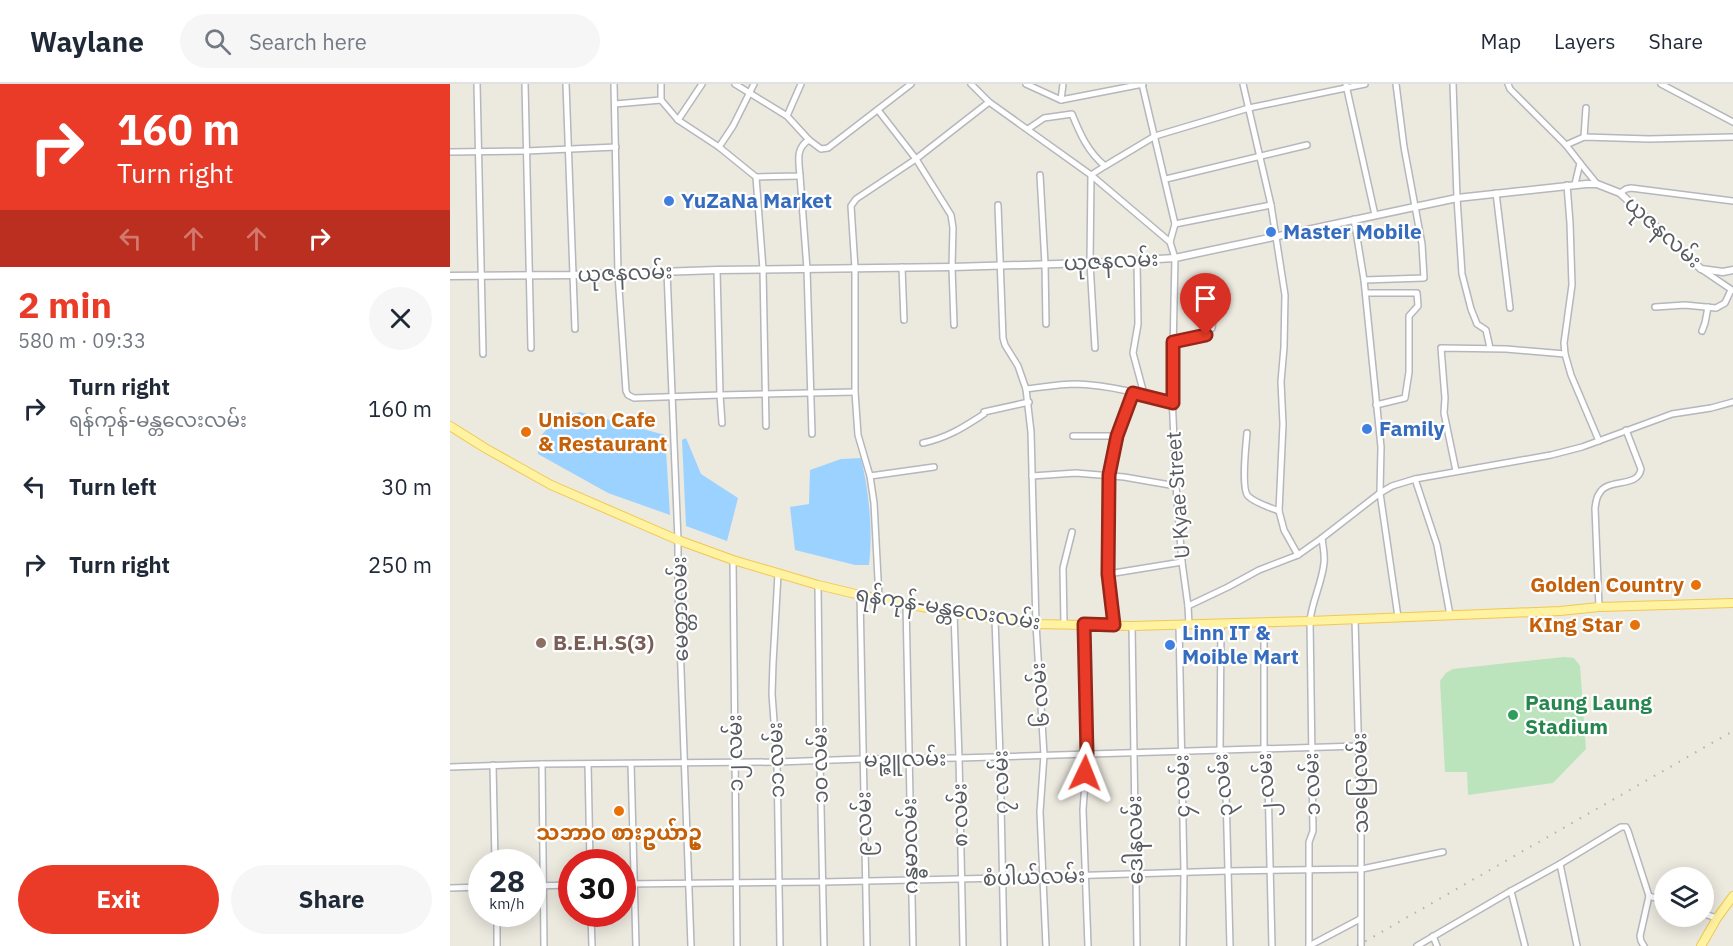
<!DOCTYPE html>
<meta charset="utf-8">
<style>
body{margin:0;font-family:"IBM Plex Sans","Noto Sans Myanmar",sans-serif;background:#f6f6f7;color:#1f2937;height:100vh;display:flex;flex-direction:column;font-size:22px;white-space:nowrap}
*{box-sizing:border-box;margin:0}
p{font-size:20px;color:#747a83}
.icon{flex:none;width:33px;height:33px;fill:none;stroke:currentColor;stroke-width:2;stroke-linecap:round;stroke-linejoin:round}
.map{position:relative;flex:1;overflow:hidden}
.panel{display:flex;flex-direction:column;background:#fff;width:450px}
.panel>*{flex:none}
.top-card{background:#e93b27;color:#fff;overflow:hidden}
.controls{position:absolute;left:1204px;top:783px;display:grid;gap:12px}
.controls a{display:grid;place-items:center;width:60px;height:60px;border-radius:50%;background:#fff;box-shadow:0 3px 15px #0003;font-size:30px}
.speed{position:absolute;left:18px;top:765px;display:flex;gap:12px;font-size:30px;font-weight:700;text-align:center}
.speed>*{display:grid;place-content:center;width:78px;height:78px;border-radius:50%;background:#fff;box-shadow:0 3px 15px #0003;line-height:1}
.speed small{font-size:15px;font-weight:400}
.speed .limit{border:9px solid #d22;background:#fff;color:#111}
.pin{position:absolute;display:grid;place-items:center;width:51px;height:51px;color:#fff;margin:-62px -26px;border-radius:50% 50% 50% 0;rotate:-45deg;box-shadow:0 0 6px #0007}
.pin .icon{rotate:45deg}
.me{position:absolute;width:66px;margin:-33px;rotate:2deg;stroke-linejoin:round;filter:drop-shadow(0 0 4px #0008)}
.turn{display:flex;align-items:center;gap:21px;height:126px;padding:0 18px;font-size:27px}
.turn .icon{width:78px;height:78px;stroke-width:2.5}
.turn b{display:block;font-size:42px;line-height:51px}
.lanes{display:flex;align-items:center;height:57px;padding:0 18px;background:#0003;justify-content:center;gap:30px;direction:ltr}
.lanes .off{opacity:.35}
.round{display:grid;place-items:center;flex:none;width:63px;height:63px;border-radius:32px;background:#f6f6f7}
.headline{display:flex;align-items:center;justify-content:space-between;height:102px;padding:0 18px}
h1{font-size:36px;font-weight:700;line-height:45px;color:#e93b27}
.action{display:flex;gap:12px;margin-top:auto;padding:12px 18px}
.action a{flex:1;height:69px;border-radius:36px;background:#e93b27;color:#fff;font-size:24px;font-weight:700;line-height:69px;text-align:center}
.action a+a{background:#f6f6f7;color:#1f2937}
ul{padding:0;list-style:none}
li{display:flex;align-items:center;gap:18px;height:78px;padding:0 18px}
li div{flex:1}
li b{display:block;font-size:22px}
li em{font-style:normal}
header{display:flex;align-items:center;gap:36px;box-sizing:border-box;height:84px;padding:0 30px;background:#fff;border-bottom:2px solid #e0e1e3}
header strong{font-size:28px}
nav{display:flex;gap:33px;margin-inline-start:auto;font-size:21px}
.search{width:420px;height:54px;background:#f6f6f7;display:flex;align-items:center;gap:15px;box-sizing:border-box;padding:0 21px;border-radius:33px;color:#747a83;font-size:22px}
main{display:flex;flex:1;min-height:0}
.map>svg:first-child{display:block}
</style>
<header>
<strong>Waylane</strong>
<div class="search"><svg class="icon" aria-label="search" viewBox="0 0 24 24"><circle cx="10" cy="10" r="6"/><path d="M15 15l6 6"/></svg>Search here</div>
<nav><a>Map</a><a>Layers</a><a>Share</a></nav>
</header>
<main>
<section class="panel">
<div class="top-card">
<div class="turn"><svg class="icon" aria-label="right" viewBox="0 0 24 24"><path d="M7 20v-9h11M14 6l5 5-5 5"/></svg><div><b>160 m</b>Turn right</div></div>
<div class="lanes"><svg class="icon off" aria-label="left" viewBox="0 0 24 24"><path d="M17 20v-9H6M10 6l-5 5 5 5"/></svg><svg class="icon off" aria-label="ahead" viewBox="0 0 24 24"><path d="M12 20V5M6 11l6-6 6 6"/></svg><svg class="icon off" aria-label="ahead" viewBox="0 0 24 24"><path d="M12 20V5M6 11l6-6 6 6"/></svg><svg class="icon" aria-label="right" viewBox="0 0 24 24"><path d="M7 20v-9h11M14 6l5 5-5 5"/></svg></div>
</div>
<div class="headline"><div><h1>2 min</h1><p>580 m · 09:33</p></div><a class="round"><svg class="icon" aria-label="close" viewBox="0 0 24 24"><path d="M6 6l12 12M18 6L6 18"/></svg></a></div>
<ul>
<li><svg class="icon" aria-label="right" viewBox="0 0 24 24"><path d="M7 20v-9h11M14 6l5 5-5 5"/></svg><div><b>Turn right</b><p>ရန်ကုန်-မန္တလေးလမ်း</p></div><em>160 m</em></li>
<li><svg class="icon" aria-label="left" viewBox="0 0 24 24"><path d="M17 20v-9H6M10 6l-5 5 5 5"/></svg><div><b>Turn left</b></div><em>30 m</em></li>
<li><svg class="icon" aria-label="right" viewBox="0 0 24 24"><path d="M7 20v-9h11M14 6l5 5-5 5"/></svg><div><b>Turn right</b></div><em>250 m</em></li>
</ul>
<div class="action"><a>Exit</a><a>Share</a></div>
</section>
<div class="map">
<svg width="1283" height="862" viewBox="0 0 1283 862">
<rect width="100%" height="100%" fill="#ece9df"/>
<polygon fill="#bbe4bc" points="1114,573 1124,574 1130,582 1136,665 1103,699 1018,711 1017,688 995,688 990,597 996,589 1003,585"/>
<g fill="#9cd2ff">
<polygon points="130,328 215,351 220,431 158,409 88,370 88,355 107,334"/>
<polygon points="236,354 251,390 288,414 277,457 236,442 232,356"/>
<path d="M 411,374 C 419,408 423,446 419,481 L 405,481 L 345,466 L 340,423 L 359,420 L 360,386 L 391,375 Z"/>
</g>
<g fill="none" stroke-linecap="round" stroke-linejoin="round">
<defs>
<g id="minor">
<polyline points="27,0 33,270"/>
<polyline points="75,0 81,264"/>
<polyline points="116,0 125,245"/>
<polyline points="164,0 168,190 176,307 178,311 184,314 270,311 405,308"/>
<polyline points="211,0 211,16"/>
<polyline points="285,0 337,32 359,56"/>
<polyline points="521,0 539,18 641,91 720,158"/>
<polyline points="576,0 611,16 693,0"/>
<polyline points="692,0 725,140 720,158 725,174 722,311 726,402 732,478 738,522 739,541"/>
<polyline points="793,0 821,121 835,211 834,263 831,298 833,340 829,427 834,446 848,471"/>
<polyline points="1003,0 1007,114 1012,190 1021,225 1027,240 1036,246 1040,264"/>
<polyline points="1058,0 1060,5 1116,61"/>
<polyline points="1211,0 1283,38"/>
<polyline points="896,1 925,131"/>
<polyline points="611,16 613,0"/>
<polyline points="165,20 211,16 228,36 269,63 306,93 313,185 316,342"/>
<polyline points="428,26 466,75 501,131 503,144 502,183 504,241"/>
<polyline points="337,32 351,0"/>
<polyline points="228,36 252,0"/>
<path d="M 578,45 L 594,34 L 622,30 C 630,50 638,68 655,82 L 705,52 L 799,24 L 915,0"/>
<polyline points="1134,53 1136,24"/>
<polyline points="269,63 283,42 304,0"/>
<polyline points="0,68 76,67 166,63"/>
<polyline points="1130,79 1147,100"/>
<polyline points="590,91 595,180 596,240"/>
<polyline points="350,92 357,185 362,350"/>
<path d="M 306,93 L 350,92 C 349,78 345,64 359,56 L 371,65 L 378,64 L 461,0"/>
<polyline points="716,95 857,61"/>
<polyline points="1125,100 1130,79 1116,61 1134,53 1199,55 1283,53"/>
<polyline points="1117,101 1120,139 1122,201 1114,259 1115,270 1121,291 1149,357"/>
<polyline points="1046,109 1060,224"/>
<polyline points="1170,109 1176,105 1181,104 1283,117"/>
<polyline points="548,121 553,254 555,261 568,282 576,305 581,348 586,540 594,671 590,728 596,862"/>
<polyline points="904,135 914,196 931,363 930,409 948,533"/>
<polyline points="725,140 821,121"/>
<polyline points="687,177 688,240 683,269 694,310"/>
<polyline points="452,183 454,236"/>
<polyline points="1251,185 1282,206"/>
<polyline points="267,186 270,311 272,339"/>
<polyline points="217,188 228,456 228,503 241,862"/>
<polyline points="914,196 974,194 972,160 954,63 946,0"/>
<polyline points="916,209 967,209 968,222 959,232 959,288 955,314 926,321"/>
<polyline points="1205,223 1235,221 1266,224 1275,219 1281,206"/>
<polyline points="1252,247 1255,239 1258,223"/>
<polyline points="723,258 756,251 762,244 765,220"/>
<polyline points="645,264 640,179 641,91 655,82"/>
<path d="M 576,305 C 593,303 610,300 627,300 C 659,301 692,310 723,319"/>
<path d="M 797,349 C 796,360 791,405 798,412 C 805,419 819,423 829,427"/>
<polyline points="623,352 667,352"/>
<path d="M 473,359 C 499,353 512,344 534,330 L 534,328 L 579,318"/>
<polyline points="1006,387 994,329 995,314 991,264 1056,265 1115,270"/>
<polyline points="420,392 484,383"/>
<polyline points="582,392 626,389 674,393 726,402"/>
<polyline points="283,476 287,862"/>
<polyline points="328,490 323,579 322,610 327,678 330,862"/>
<polyline points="658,490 732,478"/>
<polyline points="368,501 370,677 374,862"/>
<polyline points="410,511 417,862"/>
<polyline points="429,514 424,419 420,392 408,351 405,308 405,184 401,122 406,115 466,75 539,18"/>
<polyline points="456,519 463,862"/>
<polyline points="738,522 778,503 809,486 848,471 872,454 930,409 942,402 965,395"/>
<path d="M 1149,523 L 1145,424 C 1146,419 1146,414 1149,410 C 1157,393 1188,405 1191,385 L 1176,346"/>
<polyline points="504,529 509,674 513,862"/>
<polyline points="1000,531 987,461 965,395 1101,371 1132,363 1222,330 1261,324 1283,318"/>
<polyline points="545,535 550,672 554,862"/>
<polyline points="905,535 911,753 911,862"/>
<polyline points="814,539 814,666 818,698 822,862"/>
<polyline points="614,540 613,484 622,448"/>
<polyline points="634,540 637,670 633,726 638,862"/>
<polyline points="771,540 770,666 776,709 780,862"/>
<polyline points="664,541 658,490 659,391 667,352 683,309"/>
<polyline points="729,541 734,788 733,862"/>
<polyline points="682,542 687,862"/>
<polyline points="92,680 94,862"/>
<polyline points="138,680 140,778"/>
<polyline points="181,680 186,862"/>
<polyline points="43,681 45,778"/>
<polyline points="0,683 92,680 327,678 412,675 509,674 909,662"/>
<polyline points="1110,780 1127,862"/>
<polyline points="172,800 373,798 553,794 777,787 912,785 993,768"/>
<polyline points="82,802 122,801"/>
<polyline points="0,804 32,803"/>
<polyline points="1061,807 1075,862"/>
<polyline points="47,830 47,862"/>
<polyline points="141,830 142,862"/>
<polyline points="1254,830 1267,834"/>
<polyline points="983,852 987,862"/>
<path d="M 859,862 L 859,758 L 863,747 L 860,537 C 862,517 872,499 874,479 C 875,471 873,463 872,454"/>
<polyline points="859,862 910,835"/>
<polyline points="967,862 1061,807 1110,780 1171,743 1176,743 1178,747 1199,812 1215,817"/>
<polyline points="1194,862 1191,857 1190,852 1199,812"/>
</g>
<polyline id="tertiary" points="0,192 123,191 267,186 502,183 640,179 725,174 1007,114 1136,100 1147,100 1170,109 1251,185 1273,188 1283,186"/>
<g id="primary">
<polyline points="0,342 35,364 101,401 228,456 283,476 368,501 410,511 504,529 586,540 682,542 860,537 1110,527 1149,523 1283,519"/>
<polyline points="1251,862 1267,834 1283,812"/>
</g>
</defs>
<use href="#minor" stroke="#b5b7bd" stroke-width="8"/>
<use href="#tertiary" stroke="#b5b7bd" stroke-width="9"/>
<use href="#primary" stroke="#f1c852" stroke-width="10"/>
<use href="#minor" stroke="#fff" stroke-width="5"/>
<use href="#tertiary" stroke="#fff" stroke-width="6"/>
<use href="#primary" stroke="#fff2a1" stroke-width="8"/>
<polyline stroke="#b1b2b2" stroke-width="2" stroke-dasharray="1.5 8" stroke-linecap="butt" points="907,862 1283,647"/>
</g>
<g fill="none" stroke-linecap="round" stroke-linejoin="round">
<defs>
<polyline id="route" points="635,689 637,670 634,540 664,541 658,490 659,391 667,352 683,309 723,319 723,258 756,251"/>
</defs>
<use href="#route" stroke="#972619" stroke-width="15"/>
<use href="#route" stroke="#e93b27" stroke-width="10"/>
</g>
<g fill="#3f7fe0" stroke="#fff" stroke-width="2">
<circle cx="219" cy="117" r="6"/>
<circle cx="821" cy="148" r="6"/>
<circle cx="917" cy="345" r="6"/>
<circle cx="720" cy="561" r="6"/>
</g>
<g fill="#e8710a" stroke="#fff" stroke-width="2">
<circle cx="76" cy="348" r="6"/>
<circle cx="1246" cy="501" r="6"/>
<circle cx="1185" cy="541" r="6"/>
<circle cx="169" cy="727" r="6"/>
</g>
<circle fill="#8d6e63" stroke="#fff" stroke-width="2" cx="91" cy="559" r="6"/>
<circle fill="#2e9e5b" stroke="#fff" stroke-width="2" cx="1063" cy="631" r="6"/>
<g text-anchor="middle" stroke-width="4.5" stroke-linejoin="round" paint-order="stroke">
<g font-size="21" font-weight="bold" fill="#366cbe" stroke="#fff" text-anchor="start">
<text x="231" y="124">YuZaNa Market</text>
<text x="833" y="155">Master Mobile</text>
<text x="929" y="352">Family</text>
<text x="732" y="556">Linn IT &amp;<tspan x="732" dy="24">Moible Mart</tspan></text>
</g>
<g font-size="21" fill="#585c61" stroke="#fff">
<text transform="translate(1213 148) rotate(42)" y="7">ယုဇနလမ်း</text>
<text transform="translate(661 177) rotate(-3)" y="7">ယုဇနလမ်း</text>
<text transform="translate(175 189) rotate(-2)" y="7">ယုဇနလမ်း</text>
<text transform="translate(728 411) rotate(-94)" y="7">U Kyae Street</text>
<text transform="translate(498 524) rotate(9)" y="7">ရန်ကုန်-မန္တလေးလမ်း</text>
<text transform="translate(230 525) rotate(-91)" y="7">မေတ္တာလမ်း</text>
<text transform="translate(590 611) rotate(-94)" y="7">၆ လမ်း</text>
<text transform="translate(285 669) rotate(-91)" y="7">၁၂ လမ်း</text>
<text transform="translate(455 675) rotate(-1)" y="7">မဉ္ဇူလမ်း</text>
<text transform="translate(326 676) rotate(-92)" y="7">၁၁ လမ်း</text>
<text transform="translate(370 681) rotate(-91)" y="7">၁၀ လမ်း</text>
<text transform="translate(551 698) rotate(-91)" y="7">၇ လမ်း</text>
<text transform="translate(910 699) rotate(-91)" y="7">သပြေလမ်း</text>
<text transform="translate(862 700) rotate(-92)" y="7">၁ လမ်း</text>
<text transform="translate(773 701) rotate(-95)" y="7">၃ လမ်း</text>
<text transform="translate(816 701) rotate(-94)" y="7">၂ လမ်း</text>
<text transform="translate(732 702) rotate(-91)" y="7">၄ လမ်း</text>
<text transform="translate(510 731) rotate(-91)" y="7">၈ လမ်း</text>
<text transform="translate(414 740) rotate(-91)" y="7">၉ လမ်း</text>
<text transform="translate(685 756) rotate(-91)" y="7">ဒေါနလမ်း</text>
<text transform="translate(460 762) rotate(-91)" y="7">ဂန္ဓမာလမ်း</text>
<text transform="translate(584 793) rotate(-2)" y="7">စံပါယ်လမ်း</text>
</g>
<g font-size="21" font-weight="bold" fill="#c56008" stroke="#fff" text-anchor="end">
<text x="88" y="343" text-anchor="start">Unison Cafe<tspan x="88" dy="24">&amp; Restaurant</tspan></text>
<text x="1234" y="508">Golden Country</text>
<text x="1173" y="548">KIng Star</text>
<text x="169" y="756" text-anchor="middle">သဘာဝ စားဥယ်ာဥ္</text>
</g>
<g font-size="21" font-weight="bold" fill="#785e54" stroke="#fff" text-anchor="start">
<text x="103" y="566">B.E.H.S(3)</text>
</g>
<g font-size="21" font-weight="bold" fill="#27864d" stroke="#fff" text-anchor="start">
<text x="1075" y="626">Paung Laung<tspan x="1075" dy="24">Stadium</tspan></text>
</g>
</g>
</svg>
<div class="controls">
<a><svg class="icon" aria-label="layers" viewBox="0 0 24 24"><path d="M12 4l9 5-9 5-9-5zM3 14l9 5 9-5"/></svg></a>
</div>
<div class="speed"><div>28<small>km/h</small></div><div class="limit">30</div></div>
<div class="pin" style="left:756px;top:251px;background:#d93025"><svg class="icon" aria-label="arrive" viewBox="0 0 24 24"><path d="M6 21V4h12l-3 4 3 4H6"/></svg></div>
<svg class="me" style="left:635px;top:689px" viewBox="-20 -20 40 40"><path d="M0-17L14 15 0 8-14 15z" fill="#e93b27" stroke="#fff" stroke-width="4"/></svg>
</div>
</main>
